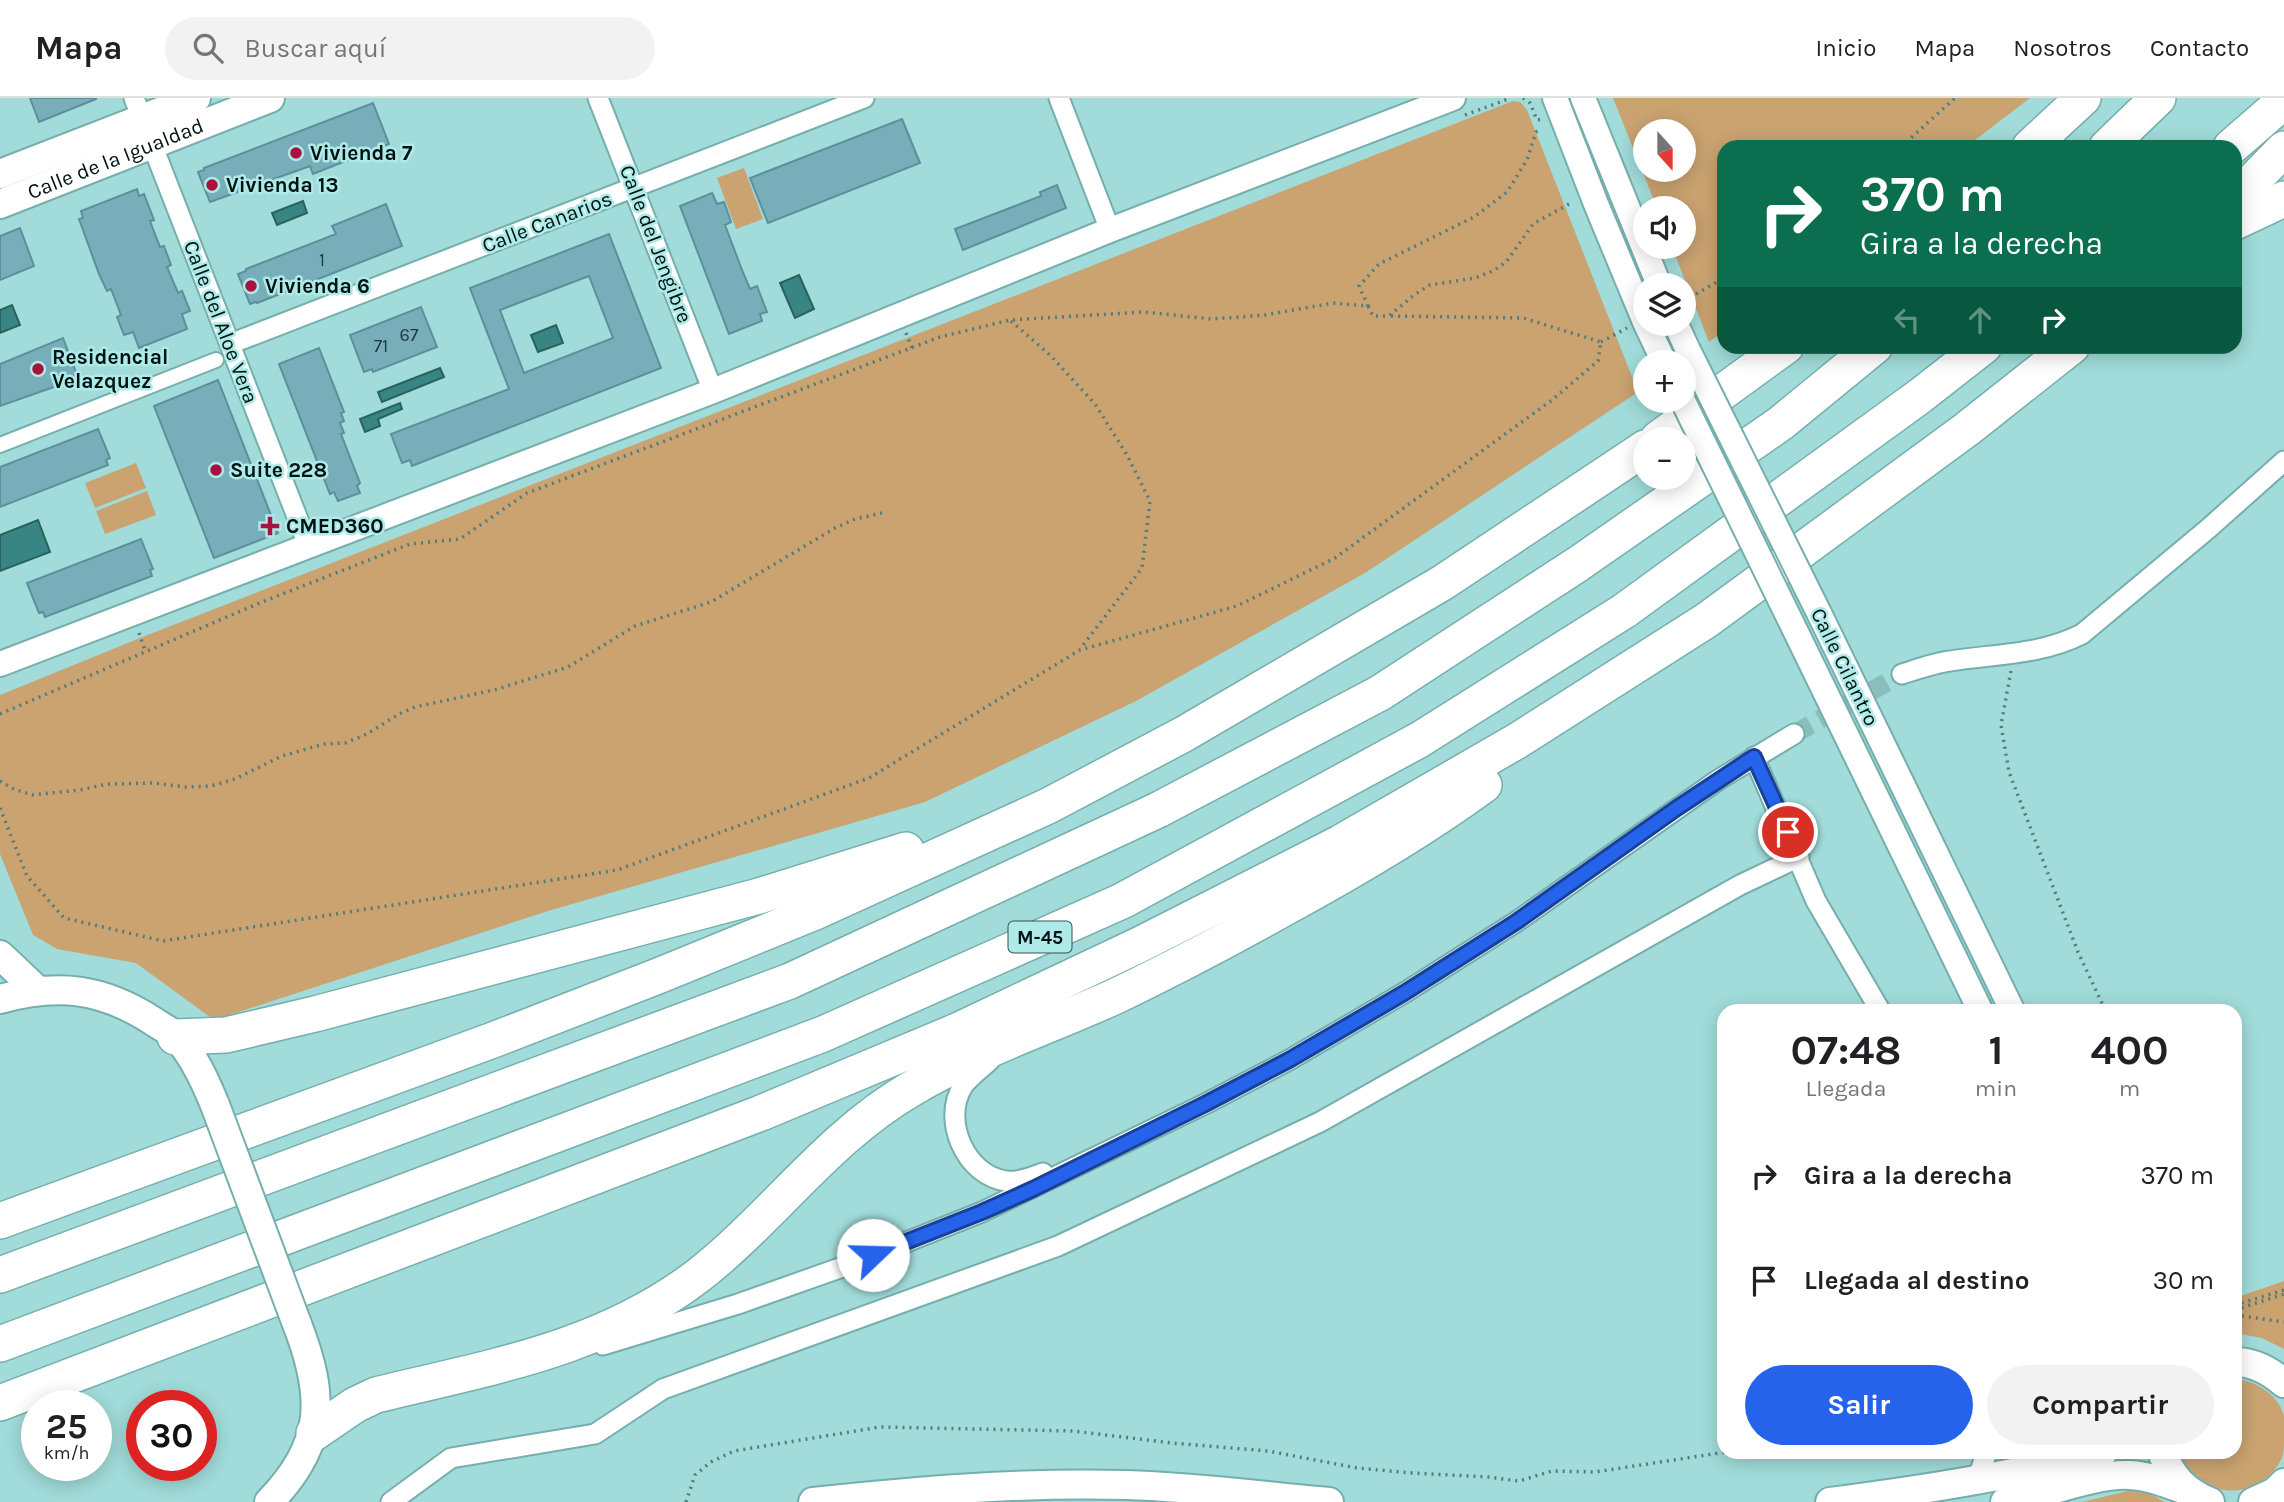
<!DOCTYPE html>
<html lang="es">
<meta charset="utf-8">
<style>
body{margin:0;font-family:Karla,sans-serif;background:#f2f2f2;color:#202124;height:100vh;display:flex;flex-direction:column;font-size:26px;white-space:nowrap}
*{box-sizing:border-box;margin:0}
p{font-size:23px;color:#757577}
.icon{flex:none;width:38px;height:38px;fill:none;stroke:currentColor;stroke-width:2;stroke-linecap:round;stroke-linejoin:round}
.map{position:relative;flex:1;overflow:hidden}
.drawer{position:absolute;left:1717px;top:906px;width:525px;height:455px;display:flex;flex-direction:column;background:#fff;border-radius:21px;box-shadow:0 4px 18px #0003}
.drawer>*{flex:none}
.banner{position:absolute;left:1717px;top:42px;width:525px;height:214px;border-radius:21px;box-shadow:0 4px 18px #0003;background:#0b6e4f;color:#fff;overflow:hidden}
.needle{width:46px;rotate:159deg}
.fabs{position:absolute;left:1633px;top:21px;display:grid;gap:14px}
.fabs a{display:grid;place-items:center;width:63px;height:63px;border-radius:50%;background:#fff;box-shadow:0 4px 18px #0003;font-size:35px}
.speed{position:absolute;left:21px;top:1292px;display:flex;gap:14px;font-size:35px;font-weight:700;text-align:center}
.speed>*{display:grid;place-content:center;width:91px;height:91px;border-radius:50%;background:#fff;box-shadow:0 4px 18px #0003;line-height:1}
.speed small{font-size:18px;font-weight:400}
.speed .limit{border:10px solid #d22;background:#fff;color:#111}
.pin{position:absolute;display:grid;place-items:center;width:60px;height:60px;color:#fff;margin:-30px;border:4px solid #fff;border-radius:50%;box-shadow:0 2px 7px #0007}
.me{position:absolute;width:77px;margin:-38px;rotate:69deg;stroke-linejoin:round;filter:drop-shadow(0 0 5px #0008)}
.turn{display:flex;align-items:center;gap:24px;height:147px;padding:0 28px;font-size:32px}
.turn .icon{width:91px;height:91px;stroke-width:2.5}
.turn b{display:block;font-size:49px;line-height:60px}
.lanes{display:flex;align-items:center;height:66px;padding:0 28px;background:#0003;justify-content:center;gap:35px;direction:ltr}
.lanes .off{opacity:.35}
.eta{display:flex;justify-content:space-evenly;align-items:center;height:119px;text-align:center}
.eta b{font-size:42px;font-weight:700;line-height:49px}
.cta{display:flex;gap:14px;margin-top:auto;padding:14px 28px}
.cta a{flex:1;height:80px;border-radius:42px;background:#2563eb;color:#fff;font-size:28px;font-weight:700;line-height:80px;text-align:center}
.cta a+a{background:#f2f2f2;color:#202124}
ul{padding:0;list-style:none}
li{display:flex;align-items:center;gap:21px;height:105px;padding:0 28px}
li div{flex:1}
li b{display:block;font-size:26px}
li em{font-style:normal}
header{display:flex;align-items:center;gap:42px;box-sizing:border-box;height:98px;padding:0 35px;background:#fff;border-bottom:2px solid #e0e0e0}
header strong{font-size:33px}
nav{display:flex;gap:38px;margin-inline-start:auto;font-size:24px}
.search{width:490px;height:63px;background:#f2f2f2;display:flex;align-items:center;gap:18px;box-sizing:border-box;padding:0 24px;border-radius:38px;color:#757577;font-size:26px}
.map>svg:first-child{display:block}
</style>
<header>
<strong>Mapa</strong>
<div class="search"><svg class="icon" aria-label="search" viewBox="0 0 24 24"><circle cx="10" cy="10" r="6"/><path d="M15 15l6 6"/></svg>Buscar aquí</div>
<nav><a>Inicio</a><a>Mapa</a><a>Nosotros</a><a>Contacto</a></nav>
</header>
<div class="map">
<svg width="2284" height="1404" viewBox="0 0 2284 1404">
<rect width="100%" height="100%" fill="#a1dcda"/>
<g fill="#caa371" fill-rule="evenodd">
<path d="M 1613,0 L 2030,0 L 1966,49 L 1724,49 L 1724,233 L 1709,244 L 1672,149 L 1684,149 L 1684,110 L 1657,110 ZM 1684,33 L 1684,72 L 1645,72 L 1645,33 Z"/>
<polygon points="1513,3 1520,4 1527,12 1638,294 1365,475 1136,603 925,704 548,813 214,922 136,865 57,851 33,837 0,756 0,597 140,540"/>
<polygon points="744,70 763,121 736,131 717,80"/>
<polygon points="136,365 146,390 95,410 85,385"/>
<polygon points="147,393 156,417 105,436 96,413"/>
<polygon points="2284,1183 2284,1251 2262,1240 2235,1235 2235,1200"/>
<path d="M 2235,1281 C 2255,1282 2279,1297 2284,1318 C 2284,1324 2284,1333 2284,1339 C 2284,1346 2284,1354 2282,1360 C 2266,1392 2229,1402 2200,1383 C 2195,1380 2190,1377 2187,1373 C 2183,1368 2180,1361 2176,1355 L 2235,1354 Z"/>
<polygon points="2132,1392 2148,1394 2164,1404 2082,1404"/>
</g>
<g fill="#388583" stroke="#276261" stroke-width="2">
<polygon points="303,103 307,115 277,127 272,115"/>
<polygon points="799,177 814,211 795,220 780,185"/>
<polygon points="12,207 20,227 0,235 0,212"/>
<polygon points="556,227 563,245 538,254 531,237"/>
<polygon points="440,270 444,279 382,304 378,294"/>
<polygon points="400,305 402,311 378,321 380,328 365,334 360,321"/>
<polygon points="38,422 50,454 0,473 0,437"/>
</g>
<g fill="#77aeba" stroke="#5a909c" stroke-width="2" fill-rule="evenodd">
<polygon points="30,0 96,0 96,1 39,24"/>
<polygon points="373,5 389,46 313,76 310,68 210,104 198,74 204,72 204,70"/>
<polygon points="902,21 920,65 768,125 750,80"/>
<polygon points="1057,87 1066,110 963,152 955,131 1041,98 1040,94"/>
<polygon points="137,91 139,98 144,96 154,122 150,123 160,149 164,148 171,167 167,169 178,195 182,193 190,213 182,216 187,231 139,250 133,234 124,237 117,219 121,217 111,191 107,193 99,176 79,121 83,120 81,113"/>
<polygon points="712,95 717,106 724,104 731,124 725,127 742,172 750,191 757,188 767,214 760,216 762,223 729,236 680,108"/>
<polygon points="386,106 402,148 257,205 256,204 250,206 238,176 246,173 246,171 336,136 332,128"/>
<polygon points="20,130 34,168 0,182 0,138"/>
<path d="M 609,136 L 661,270 L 412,368 L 410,362 L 402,365 L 391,336 L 509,291 L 470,190 ZM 589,178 L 613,240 L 524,275 L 500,212 Z"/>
<polygon points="421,209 437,249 373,274 372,271 364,274 350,237"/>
<polygon points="63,240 77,277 56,286 57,288 0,308 0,266"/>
<polygon points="319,250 344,314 341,315 344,323 340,325 344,335 341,336 360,385 357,388 360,395 338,403 334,394 330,396 279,266"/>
<polygon points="218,282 278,435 214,460 154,308"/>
<polygon points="98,331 110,360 106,362 108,367 0,409 0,369"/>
<polygon points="141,441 153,471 150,472 152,478 45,519 43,514 39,515 27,485"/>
</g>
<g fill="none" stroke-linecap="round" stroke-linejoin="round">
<polyline stroke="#89bebc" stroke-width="19" stroke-dasharray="19 10" stroke-linecap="butt" points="1794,636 1902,576"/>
<defs>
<polyline id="pedestrian" points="0,347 216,262"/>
<g id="minor">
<polyline points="134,0 308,447"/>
<polyline points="598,0 713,293"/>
<polyline points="1059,0 1110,132"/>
<polyline points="230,246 864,0"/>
<path d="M 1902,576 C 1918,571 1934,565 1950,563 C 1995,556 2041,557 2082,536 L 2209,430 L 2284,363"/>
<polyline points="1754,659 1816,803 1881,914"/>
<path d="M 990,962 C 982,970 969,979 963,988 C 941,1022 966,1078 1006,1083 C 1018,1085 1032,1079 1043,1075"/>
<polyline points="603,1247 738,1206 851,1166 982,1114 1205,1006 1289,962 1404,895 1516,824 1718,682 1794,636"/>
<polyline points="1977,1381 1987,1354"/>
<polyline points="391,1404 451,1360 595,1336 663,1291 1058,1148 1320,1024 1740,787 1799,759"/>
</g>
<g id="tertiary">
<polyline points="1555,0 1596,106 1645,224"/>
<polyline points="1583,0 1659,187"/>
<polyline points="1646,226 1664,264"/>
<polyline points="1676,226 1687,250"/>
<polyline points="1819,515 2013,914"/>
<polyline points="1795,532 1981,914"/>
<polyline points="0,566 713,293 1110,132 1453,0"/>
</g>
<g id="secondary">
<polyline points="0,76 196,0"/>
<path id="s1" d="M 0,106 L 270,0"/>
<polyline points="0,857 37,892"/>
<path d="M 0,901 C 58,885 102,890 153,923 C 160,928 169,932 175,938 C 193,955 206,985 215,1007"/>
<path d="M 2235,1264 C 2254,1264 2270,1273 2284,1285"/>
<path d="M 2162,1354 C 2171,1379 2186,1394 2210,1404"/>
<path d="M 269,1404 C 326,1346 325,1298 297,1226"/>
<path d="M 813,1404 C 917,1393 1022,1384 1127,1387 C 1194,1389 1262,1398 1329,1404"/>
<path d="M 1830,1404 C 1921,1392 2014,1378 2103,1354"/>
<path d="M 2005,1404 C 2041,1397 2096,1375 2130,1377 C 2150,1378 2169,1386 2188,1393"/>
<polyline points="2253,1404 2275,1394 2284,1385"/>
</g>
<g id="motorway">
<polyline points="2030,49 2083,0"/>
<polyline points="2107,49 2158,0"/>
<polyline points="2231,49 2284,3"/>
<polyline points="2235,101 2284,51"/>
<polyline points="2235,124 2284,101"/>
<polyline points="1658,341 1786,248"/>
<polyline points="175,939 226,937 315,916 759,798 906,752"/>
<polyline points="0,1123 493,942 658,878 815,814 1048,708 1184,636 1442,485 1645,350"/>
<polyline points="0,1177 790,883 1158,712 1380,595 1578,466 1781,325 1875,248"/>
<polyline points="0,1246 823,936 1122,803 1419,642 1624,513 1920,298 1984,248"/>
<polyline points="0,1305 761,1015 957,933 1139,847 1340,745 1517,643 1707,522 1967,331 2072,248"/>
<path d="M 314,1335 L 355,1307 L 376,1297 C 490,1269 603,1251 699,1177 C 773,1119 828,1039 911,991 C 975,953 1048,929 1116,898 C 1172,871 1227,842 1281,812 C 1351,774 1420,734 1484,687"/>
</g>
</defs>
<use href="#pedestrian" stroke="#75afad" stroke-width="18"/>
<use href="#minor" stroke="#75afad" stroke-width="23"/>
<use href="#tertiary" stroke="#75afad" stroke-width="28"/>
<use href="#secondary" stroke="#75afad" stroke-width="32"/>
<use href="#motorway" stroke="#75afad" stroke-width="38"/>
<g stroke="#537b7a" stroke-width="3.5" stroke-dasharray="2 5" stroke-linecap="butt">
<polyline points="1523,0 1530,5 1537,22 1542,21"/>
<polyline points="1465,17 1511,0"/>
<polyline points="1901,49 1955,0"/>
<polyline points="1684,203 1724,180"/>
<polyline points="1368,208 1359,188 1379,166 1474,119 1507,94 1527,62 1536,34 1541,32"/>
<polyline points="1011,223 1051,258 1095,306 1127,357 1150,403 1142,470 1081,550"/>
<polyline points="906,235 912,250"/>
<polyline points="1601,244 1627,230"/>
<polyline points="139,535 145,552"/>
<polyline points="2011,573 2001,627 2009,674 2078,854 2106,914"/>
<polyline points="0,616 262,504 410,446 460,441 527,395 940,239 1010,222 1144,214 1212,221 1265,217 1333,205 1368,208 1373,218 1389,218 1414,197 1430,187 1475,180 1495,172 1507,163 1533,126 1569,106"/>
<polyline points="0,683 14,691 32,697 80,692 107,686 154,685 185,689 211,688 235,681 282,658 324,646 345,645 367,636 399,616 415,609 494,592 568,569 635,528 711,504 835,430 855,421 882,415"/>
<polyline points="0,710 27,778 64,820 163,843 617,772 869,680 1080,552 1237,508 1335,460 1552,302 1598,263 1601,244 1523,220 1389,218"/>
<polyline points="2235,1207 2284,1192"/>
<polyline points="2235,1212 2284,1196"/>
<polyline points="2235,1217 2284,1224"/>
<polyline points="686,1404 695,1377 711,1364 734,1353 880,1329 1073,1333 1172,1345 1268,1353 1357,1370 1412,1375 1488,1379 1519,1383 1552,1373 1595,1374 1726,1354"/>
</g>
<use href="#pedestrian" stroke="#fff" stroke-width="14"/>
<use href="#minor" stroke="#fff" stroke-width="19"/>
<use href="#tertiary" stroke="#fff" stroke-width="24"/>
<use href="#secondary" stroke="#fff" stroke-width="28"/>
<use href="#motorway" stroke="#fff" stroke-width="35"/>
<defs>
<g id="tertiary-bridge">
<polyline points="1687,250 1819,515"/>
<polyline points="1683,303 1795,532"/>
</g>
<polyline id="secondary-bridge" points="215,1007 297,1226"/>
</defs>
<use href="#tertiary-bridge" stroke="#75afad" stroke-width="28" stroke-linecap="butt"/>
<use href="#secondary-bridge" stroke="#75afad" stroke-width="32" stroke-linecap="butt"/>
<use href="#tertiary-bridge" stroke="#fff" stroke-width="24"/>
<use href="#secondary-bridge" stroke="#fff" stroke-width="28"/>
</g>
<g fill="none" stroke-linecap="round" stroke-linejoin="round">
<defs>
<polyline id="route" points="873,1157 982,1114 1033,1091 1205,1006 1289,962 1404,895 1516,824 1677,710 1754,659 1788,734"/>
</defs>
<use href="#route" stroke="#184099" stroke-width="18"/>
<use href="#route" stroke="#2563eb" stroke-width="12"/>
</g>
<g fill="#a9123e" stroke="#aeeae7" stroke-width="2.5">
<circle cx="296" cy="55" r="7"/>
<circle cx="212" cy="87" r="7"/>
<circle cx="251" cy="188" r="7"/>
<circle cx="38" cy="271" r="7"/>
<circle cx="216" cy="372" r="7"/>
<path d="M266.5 417.5h7v7h7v7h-7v7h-7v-7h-7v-7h7z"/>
</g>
<g text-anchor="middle" stroke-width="5" stroke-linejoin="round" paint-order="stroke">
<g font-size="18" fill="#1e393c">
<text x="322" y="168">1</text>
<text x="409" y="243">67</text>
<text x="381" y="254">71</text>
</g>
<rect fill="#aeeae7" stroke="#345352" stroke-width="2" x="1008.5" y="823.5" width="63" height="31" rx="5"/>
<g font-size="19" font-weight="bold" fill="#001212">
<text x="1040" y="846">M-45</text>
</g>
<g font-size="21" font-weight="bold" fill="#001212" stroke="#aeeae7" text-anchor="start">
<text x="310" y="62">Vivienda 7</text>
<text x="226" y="94">Vivienda 13</text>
<text x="265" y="195">Vivienda 6</text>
<text x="52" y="266">Residencial<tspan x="52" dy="24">Velazquez</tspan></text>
<text x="230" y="379">Suite 228</text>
<text x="286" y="435">CMED360</text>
</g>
<g font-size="21" fill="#001212" stroke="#aeeae7">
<text dy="7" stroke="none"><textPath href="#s1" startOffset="124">Calle de la Igualdad</textPath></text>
<text transform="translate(547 124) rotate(-21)" y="7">Calle Canarios</text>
<text transform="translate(656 146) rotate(69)" y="7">Calle del Jengibre</text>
<text transform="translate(221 224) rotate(69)" y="7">Calle del Aloe Vera</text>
<text transform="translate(1845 569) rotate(64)" y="7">Calle Cilantro</text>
</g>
</g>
</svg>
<div class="fabs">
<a><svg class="needle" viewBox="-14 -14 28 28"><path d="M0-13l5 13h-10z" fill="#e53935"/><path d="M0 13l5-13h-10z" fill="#757577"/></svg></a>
<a><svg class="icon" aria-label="sound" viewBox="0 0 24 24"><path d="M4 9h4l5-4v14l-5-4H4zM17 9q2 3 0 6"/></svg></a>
<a><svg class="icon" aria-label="layers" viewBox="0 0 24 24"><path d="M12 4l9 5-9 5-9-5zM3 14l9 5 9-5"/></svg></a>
<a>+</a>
<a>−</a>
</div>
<div class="speed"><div>25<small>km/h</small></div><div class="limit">30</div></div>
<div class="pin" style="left:1788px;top:734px;background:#d93025"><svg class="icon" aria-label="arrive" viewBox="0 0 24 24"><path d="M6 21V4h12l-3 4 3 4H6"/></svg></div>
<svg class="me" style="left:873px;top:1157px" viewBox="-20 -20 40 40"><circle r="19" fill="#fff"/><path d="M0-13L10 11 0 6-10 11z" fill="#2563eb"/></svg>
<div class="banner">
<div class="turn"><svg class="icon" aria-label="right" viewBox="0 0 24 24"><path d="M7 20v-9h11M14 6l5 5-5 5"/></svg><div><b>370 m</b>Gira a la derecha</div></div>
<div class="lanes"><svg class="icon off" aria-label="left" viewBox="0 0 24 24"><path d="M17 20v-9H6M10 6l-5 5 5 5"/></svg><svg class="icon off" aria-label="ahead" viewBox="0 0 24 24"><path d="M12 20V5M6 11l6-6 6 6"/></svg><svg class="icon" aria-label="right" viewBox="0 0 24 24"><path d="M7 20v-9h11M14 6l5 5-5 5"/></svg></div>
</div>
<section class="drawer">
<div class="eta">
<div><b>07:48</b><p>Llegada</p></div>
<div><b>1</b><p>min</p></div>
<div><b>400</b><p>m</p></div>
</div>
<ul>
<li><svg class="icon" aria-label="right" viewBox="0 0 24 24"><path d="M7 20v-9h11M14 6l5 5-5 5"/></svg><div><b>Gira a la derecha</b></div><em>370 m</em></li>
<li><svg class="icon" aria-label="arrive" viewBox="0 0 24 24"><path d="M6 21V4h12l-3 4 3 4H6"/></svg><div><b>Llegada al destino</b></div><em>30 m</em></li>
</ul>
<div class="cta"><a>Salir</a><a>Compartir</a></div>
</section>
</div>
